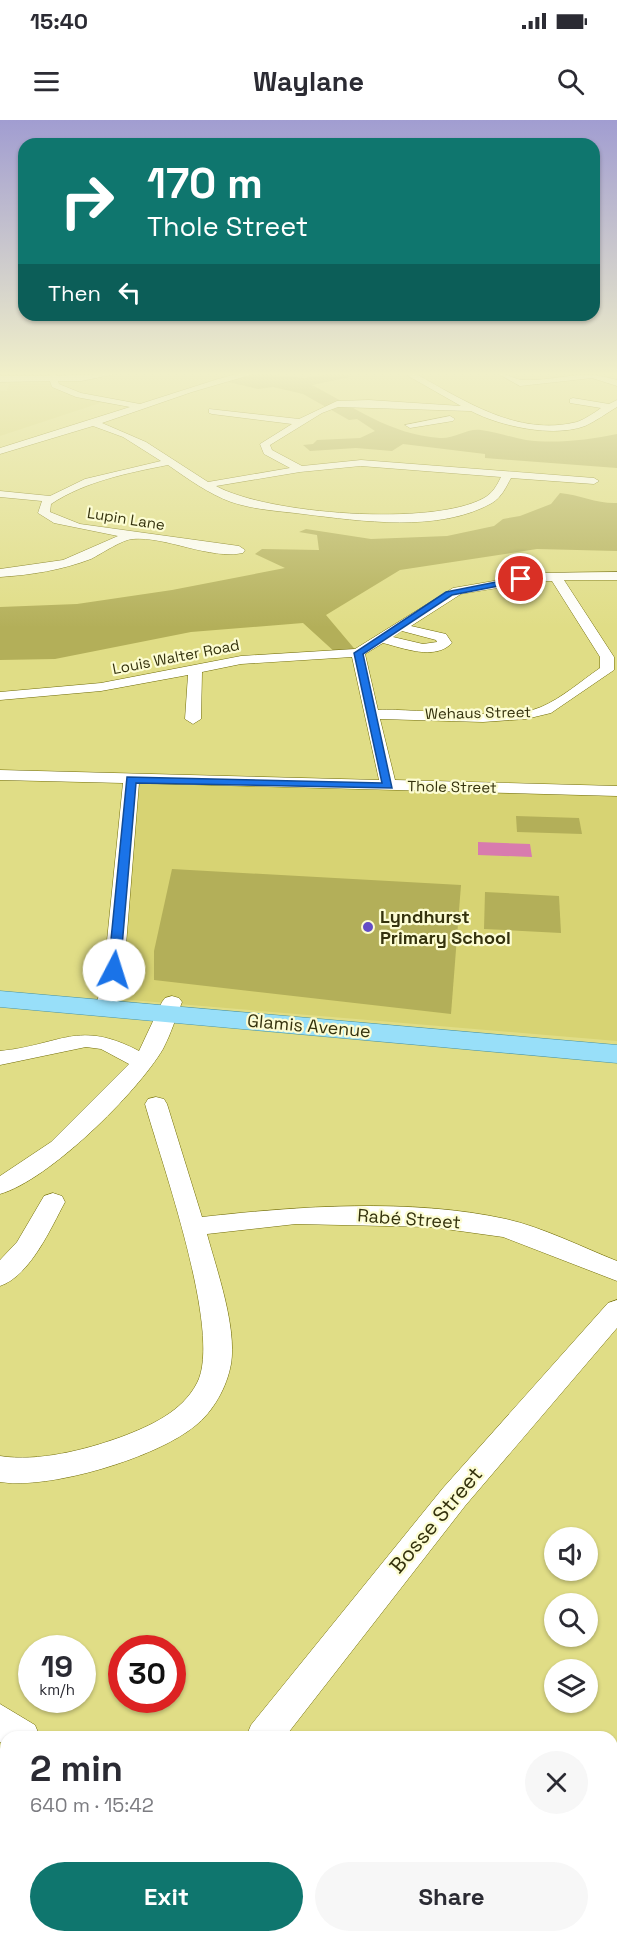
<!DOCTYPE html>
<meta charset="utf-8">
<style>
body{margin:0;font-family:"Space Grotesk",sans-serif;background:#f7f7f7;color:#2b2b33;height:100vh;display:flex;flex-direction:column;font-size:22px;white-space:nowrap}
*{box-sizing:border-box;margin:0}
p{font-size:20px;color:#7c7c81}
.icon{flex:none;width:33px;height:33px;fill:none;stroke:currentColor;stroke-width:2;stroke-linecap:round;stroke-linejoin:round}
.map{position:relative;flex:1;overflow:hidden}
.drawer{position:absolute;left:0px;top:1611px;width:618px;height:212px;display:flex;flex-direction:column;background:#fff;border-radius:18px 18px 0 0;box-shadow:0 2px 4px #0004}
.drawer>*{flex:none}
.guide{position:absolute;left:18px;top:18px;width:582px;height:183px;border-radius:18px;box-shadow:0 2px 4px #0004;background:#0f766e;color:#fff;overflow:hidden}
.controls{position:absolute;left:544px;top:1407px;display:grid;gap:12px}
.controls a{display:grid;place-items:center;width:54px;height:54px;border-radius:50%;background:#fff;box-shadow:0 2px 4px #0004;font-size:30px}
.speed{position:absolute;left:18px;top:1515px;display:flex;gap:12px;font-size:30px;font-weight:700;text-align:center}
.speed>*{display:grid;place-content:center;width:78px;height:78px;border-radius:50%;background:#fff;box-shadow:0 2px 4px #0004;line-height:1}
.speed small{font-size:15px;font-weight:400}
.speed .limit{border:9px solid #d22;background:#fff;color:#111}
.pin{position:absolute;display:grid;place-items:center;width:51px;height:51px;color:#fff;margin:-26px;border:3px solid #fff;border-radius:50%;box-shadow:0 2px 6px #0007}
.me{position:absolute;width:66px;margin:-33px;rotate:5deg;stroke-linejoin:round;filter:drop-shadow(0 0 4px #0008)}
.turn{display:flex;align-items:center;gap:21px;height:126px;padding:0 30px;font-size:27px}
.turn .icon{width:78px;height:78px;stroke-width:2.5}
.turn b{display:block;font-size:42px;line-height:51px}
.then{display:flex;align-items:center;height:57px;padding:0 30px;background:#0003;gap:12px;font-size:22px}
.round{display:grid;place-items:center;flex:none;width:63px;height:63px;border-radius:32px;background:#f7f7f7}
.headline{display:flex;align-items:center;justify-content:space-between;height:102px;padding:0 30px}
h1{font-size:36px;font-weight:700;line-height:45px}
.button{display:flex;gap:12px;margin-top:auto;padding:12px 30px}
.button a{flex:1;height:69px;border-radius:36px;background:#0f766e;color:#fff;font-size:24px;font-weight:700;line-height:69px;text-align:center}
.button a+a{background:#f7f7f7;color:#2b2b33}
.status{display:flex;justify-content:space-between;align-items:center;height:42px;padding:0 30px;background:#fff;direction:ltr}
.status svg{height:16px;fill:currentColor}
header{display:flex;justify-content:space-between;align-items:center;height:78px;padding:0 30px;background:#fff;font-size:27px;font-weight:700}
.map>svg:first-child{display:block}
</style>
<div class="status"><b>15:40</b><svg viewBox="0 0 49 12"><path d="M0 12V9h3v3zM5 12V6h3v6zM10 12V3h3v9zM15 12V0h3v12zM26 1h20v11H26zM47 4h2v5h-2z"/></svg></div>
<header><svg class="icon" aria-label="menu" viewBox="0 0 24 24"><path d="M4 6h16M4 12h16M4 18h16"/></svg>Waylane<svg class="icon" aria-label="search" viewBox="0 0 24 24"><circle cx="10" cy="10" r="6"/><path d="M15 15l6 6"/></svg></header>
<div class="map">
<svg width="617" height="1822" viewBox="0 0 617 1822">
<rect width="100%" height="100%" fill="#e0dd86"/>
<g fill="#d7d373">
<polygon points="54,258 58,268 109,280 0,316 0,271 7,271 11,259"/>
<polygon points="131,659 617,671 617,921 107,878"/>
</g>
<g fill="#b3af59">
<path d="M 253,253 L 305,258 L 330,254 L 348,255 L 350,257 L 312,265 C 355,287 388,314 440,318 C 454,319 467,308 481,310 C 496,312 510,317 526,320 C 554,324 589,320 617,314 L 617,348 L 485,338 L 485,334 L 403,324 L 392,331 L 356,328 L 310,331 L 303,325 L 313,324 L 317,320 L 360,318 L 375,311 L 357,299 L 349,300 L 303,274 L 273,267 L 258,269 L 220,260 Z"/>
<path d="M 560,373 C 580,375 598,384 617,383 L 617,431 L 537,429 L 400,450 L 326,495 L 358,533 L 337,534 L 303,503 L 191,512 L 55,539 L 0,540 L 0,487 L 77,484 L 172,470 L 285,448 L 255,434 L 262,429 L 319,430 L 317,415 L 299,412 L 306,409 L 371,419 L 447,416 L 494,406 L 503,399 L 520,396 L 551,384 Z"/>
<polygon points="516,696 579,698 582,714 517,712"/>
<polygon points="172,749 461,765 451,894 154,860 154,831"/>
<polygon points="485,772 559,776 561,813 484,809"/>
</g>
<polygon fill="#d87bae" points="478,722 530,724 532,737 478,735"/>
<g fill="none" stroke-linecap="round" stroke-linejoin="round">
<defs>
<g id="minor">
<path d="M 53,253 L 57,256 L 121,253 L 81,261 L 58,261 L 59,264 L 81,273 L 140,284 L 218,259 L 241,253 L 257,253 L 192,272 L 102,303 L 146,322 L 208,362 L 290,348 L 264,334 L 260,324 L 292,304 L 212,294 L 209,293 L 209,289 L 299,299 L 337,281 L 369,280 L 461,286 L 403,253 L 414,253 C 464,280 517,317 577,302 C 585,299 594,293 601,288 L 570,283 L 570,279 L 573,278 L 609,284 L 617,280 L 617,287 C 607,293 596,301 585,306 C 553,318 499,306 471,291 L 338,287 L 322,293 L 270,325 L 272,330 L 302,346 L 361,340 L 594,358 L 599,361 L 594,364 L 511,358 C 506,367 502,377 492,383 C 439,413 361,401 303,394 C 279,391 255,390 231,382 C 209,374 188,359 168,345 C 128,353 86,361 51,384 L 50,392 L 80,404 L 239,426 L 245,430 L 243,433 C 210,440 165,416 133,419 C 123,419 101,434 91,439 C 62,450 31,455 0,457 L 0,449 L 63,440 L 118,416 L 54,403 L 38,393 L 42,381 L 0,377 L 0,371 L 50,376 L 85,359 L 161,341 L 123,317 L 93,306 L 0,334 L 0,328 L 130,287 L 76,277 L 52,267 L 50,261 L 0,262 L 0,256 L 49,256 ZM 361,346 L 501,357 C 497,365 493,373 484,378 C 432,407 267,394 216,366 L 300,352 Z"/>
<path d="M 497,253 C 507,253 515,260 524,260 C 560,261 579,248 617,260 L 617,266 L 592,258 L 520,266 Z"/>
<polygon points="450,296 455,299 453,301 410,308 405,305"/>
<path d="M 617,452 L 617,460 L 564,460 L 614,537 L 614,550 L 551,593 L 526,599 L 483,602 L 380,599 L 395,660 L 617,666 L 617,676 L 139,663 L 124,850 L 116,888 L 113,892 L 99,892 L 96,888 L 104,850 L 123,663 L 0,660 L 0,650 L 379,660 L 352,537 L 241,544 L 202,552 L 201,599 L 193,604 L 185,599 L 188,555 L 101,571 L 0,580 L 0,572 L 101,563 L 241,536 L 355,529 L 453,468 L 540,453 ZM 540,461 L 552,461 L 600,537 L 600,548 C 581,561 562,578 541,587 C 506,602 420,588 378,590 L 365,534 L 383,523 C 403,528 435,541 452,523 L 446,514 L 411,506 L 461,474 ZM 402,511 L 436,520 L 437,522 L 423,524 L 393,517 Z"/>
<path d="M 172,876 L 179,878 L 182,882 C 176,897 171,914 163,929 C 137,973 49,1060 0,1074 L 0,1056 L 51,1022 L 129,944 L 101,929 L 86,927 L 0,945 L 0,931 C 61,925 78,899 139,931 L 162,882 L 165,878 Z"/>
<path d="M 156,977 L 164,979 L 167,984 L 202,1097 C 299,1086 410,1078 506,1099 C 542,1107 582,1127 617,1141 L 617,1161 L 503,1117 L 431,1107 L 296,1104 L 207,1114 C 217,1151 237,1207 231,1244 C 227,1267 213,1292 195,1306 C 156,1338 49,1370 0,1362 L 0,1336 C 38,1342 85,1330 121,1317 C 150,1306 182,1292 197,1263 C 223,1214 161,1041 145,984 L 148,979 Z"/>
<path d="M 53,1073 L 62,1076 L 65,1082 C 51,1108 30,1156 0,1166 L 0,1140 L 17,1122 L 44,1076 Z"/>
<polygon points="617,1180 617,1208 465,1386 285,1617 246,1617 251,1605 443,1368 608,1183"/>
<polygon points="0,1584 35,1605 40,1617 6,1617 6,1626 0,1622"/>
<polygon points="88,1816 128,1816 126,1822 86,1822"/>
<polygon points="325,1816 370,1816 372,1822 327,1822"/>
</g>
<polygon id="major" points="0,871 617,925 617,943 0,887"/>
</defs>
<use href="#minor" stroke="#716c07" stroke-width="1"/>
<use href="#major" stroke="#4994a4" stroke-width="1"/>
<use href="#minor" fill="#fff" fill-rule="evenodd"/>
<use href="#major" fill="#98dff9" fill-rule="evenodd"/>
</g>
<linearGradient id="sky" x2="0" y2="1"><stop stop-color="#a19dd1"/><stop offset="0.5" stop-color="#f1f0c9"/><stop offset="1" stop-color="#f1f0c9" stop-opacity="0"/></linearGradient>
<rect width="617" height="508" fill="url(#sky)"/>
<polygon fill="#1a73e8" stroke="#114b97" stroke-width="1.5" points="521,457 524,461 452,475 363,534 392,668 136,663 120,850 114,854 109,852 108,850 127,657 382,663 354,533 446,472"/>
<circle fill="#634dc6" stroke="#fcfcd2" stroke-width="2" cx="368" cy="807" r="6"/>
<g text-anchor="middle" stroke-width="4.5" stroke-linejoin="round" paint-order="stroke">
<g font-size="15" fill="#34320d" stroke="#fcfcd2">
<text transform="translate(126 399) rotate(9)" y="5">Lupin Lane</text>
<text transform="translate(176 537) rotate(-11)" y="5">Louis Walter Road</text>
<text transform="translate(478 593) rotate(-1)" y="5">Wehaus Street</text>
<text transform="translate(452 667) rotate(1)" y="5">Thole Street</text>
</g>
<g font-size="18" font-weight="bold" fill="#34320d" stroke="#fcfcd2" text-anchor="start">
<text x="380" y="803">Lyndhurst<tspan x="380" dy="21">Primary School</tspan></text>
</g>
<g font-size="18" fill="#34320d" stroke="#fcfcd2">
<text transform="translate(309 906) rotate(5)" y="6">Glamis Avenue</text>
<text transform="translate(409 1099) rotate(4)" y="6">Rabé Street</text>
</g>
<g font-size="21" fill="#34320d" stroke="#fcfcd2">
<text transform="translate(436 1400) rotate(-50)" y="7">Bosse Street</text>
</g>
</g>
</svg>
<div class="controls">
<a><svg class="icon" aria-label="sound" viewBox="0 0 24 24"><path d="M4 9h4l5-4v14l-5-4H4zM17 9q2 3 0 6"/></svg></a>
<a><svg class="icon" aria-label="search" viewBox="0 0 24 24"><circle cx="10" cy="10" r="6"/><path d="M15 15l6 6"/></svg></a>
<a><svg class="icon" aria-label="layers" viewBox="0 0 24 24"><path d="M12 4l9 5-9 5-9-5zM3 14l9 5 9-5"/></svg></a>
</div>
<div class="speed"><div>19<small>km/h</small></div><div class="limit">30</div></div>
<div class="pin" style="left:521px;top:459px;background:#d93025"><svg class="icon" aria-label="arrive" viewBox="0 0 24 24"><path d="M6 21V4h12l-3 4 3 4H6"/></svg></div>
<svg class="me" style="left:114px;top:850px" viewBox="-20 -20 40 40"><circle r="19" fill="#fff"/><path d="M0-13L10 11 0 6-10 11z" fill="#1a73e8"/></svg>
<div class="guide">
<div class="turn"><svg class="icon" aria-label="right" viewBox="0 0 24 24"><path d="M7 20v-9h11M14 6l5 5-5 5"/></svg><div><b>170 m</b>Thole Street</div></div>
<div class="then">Then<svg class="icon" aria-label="left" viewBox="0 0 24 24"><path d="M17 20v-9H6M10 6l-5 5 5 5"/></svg></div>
</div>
<section class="drawer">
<div class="headline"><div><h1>2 min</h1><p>640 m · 15:42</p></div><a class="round"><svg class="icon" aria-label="close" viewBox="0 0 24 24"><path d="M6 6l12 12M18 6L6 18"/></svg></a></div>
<div class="button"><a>Exit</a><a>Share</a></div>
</section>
</div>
